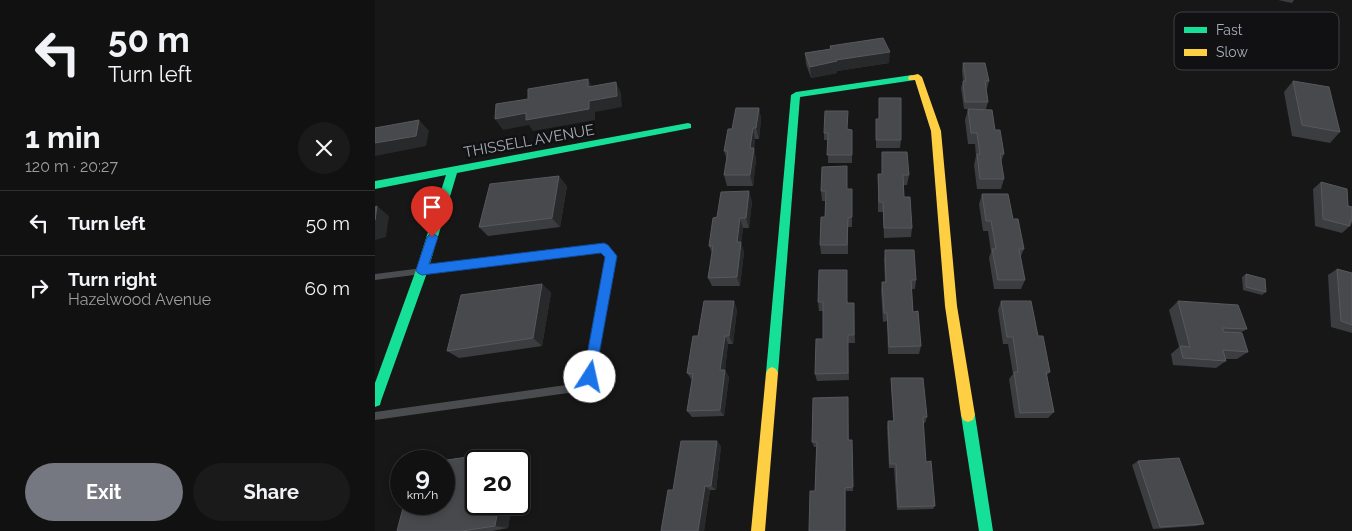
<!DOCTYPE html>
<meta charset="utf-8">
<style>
body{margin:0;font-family:Raleway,sans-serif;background:#1a1a1a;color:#f1f3f6;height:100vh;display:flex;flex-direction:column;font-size:19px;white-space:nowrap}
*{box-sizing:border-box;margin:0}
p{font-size:16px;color:#9c9d9f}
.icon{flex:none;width:28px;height:28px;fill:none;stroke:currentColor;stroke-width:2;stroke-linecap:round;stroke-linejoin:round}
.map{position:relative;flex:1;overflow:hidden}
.side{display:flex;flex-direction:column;background:#111;width:375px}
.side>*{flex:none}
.top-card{background:#111;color:#f1f3f6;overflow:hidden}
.speed{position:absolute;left:15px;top:450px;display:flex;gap:10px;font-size:25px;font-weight:700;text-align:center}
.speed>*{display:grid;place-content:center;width:65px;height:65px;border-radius:50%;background:#111;box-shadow:0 2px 8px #0003,0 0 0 1px #303131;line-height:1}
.speed small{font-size:12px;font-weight:400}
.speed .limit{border:2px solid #111;border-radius:8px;background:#fff;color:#111}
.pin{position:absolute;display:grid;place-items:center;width:42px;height:42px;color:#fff;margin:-51px -21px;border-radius:50% 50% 50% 0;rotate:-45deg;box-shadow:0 0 5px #0007}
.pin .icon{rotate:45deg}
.me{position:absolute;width:55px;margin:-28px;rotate:10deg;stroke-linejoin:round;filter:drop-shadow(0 0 4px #0008)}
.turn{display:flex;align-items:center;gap:18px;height:105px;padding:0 25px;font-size:22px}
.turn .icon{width:65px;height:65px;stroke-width:2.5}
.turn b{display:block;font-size:35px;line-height:42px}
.round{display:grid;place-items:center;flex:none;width:52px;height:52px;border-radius:26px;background:#1a1a1a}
.head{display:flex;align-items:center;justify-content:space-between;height:85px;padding:0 25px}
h1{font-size:30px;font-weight:700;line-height:38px}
.action{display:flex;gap:10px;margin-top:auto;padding:10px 25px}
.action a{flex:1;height:58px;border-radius:30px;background:#757880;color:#fff;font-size:20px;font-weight:700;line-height:58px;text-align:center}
.action a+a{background:#1a1a1a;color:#f1f3f6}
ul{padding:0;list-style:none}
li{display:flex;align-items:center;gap:15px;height:65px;padding:0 25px;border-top:1px solid #303131}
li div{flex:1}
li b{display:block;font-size:19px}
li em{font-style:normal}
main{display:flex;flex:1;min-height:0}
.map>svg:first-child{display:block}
</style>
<main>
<section class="side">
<div class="top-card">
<div class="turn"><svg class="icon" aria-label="left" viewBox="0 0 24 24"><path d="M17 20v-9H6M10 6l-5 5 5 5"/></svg><div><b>50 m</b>Turn left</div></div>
</div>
<div class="head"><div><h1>1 min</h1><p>120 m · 20:27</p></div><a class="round"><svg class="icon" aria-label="close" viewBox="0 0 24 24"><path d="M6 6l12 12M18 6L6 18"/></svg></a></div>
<ul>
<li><svg class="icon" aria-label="left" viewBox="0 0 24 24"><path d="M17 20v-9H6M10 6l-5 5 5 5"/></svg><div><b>Turn left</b></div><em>50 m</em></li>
<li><svg class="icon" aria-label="right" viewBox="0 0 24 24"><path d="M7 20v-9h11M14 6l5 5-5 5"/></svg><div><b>Turn right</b><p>Hazelwood Avenue</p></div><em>60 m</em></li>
</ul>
<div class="action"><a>Exit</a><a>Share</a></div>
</section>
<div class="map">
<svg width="977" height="531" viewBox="0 0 977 531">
<rect width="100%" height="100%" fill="#171717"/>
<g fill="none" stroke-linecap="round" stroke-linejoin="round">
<polygon fill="#4b4c50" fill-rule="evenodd" points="229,245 232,246 240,256 218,380 200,392 0,420 0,412 198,384 211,375 232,257 227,251 0,280 0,274"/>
<g fill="#16e098" fill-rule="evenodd">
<polygon points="537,75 541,78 540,80 425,97 403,373 401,377 397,379 393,377 391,373 416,95 421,92"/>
<polygon points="313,123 316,124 316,128 82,173 53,270 6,401 5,405 0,407 0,383 41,270 71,175 0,189 0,181"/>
<polygon points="593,408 598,410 600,415 618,531 604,531 586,415 588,410"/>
</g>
<g fill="#ffcf43" fill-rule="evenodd">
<polygon points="543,74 547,77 566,131 582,306 600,415 598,420 593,422 588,420 586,415 570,306 556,131 540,80 534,80 533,78 534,76"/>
<polygon points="397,367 401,369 403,373 390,531 376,531 391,373 393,369"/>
</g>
</g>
<g fill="#3c3d40">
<polygon points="903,0 919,0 917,3"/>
<polygon points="919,28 942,60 935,67 914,62 913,36"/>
<polygon points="455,46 514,63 462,71 462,73 436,78 431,64 430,53 455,49"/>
<polygon points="588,63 614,81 612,89 611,89 613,102 611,109 589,109 586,88 588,81 587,70"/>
<polygon points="918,81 965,132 955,143 917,136 909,92"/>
<polygon points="504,98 526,140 525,148 501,148 501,119 504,119"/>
<polygon points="384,108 386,119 384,139 380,139 379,149 381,159 378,186 352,186 349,175 352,160 349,151 357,129"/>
<polygon points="593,109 620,130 629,154 626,162 629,179 626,189 602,189 599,165 601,156 600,144 593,144 590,120"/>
<polygon points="473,129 477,130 477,163 453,163 453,140 449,140 449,133"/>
<polygon points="507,152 534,175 532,185 529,185 529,197 537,228 536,237 509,238 508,212 503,212 503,174 507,174"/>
<polygon points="946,182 973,206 977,207 977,223 975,225 975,226 967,233 940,226 938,189"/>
<polygon points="192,186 185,227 113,236 104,227"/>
<polygon points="477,189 477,227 473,227 473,254 446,254 445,245 450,217 451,201 447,201 446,191"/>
<polygon points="607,194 638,219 649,249 645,258 650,280 646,289 619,289 614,258 616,252 613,231 608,231 604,204"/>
<polygon points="377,201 374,228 368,228 366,243 369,252 365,286 337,286 333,278 337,253 334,246"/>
<polygon points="510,250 541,280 540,289 536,289 538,312 546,346 544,354 513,354 512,321 508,322 506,290 507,282 510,282 509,260"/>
<polygon points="962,269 977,273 977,333 956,327 953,275"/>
<polygon points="444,270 473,303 479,303 480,343 473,343 474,380 442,381 440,374 448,339 448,311 444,311 443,302"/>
<polygon points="871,274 891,292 887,295 868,290 867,277"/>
<polygon points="167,284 176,293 167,346 84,358 72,351"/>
<polygon points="626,301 663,336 675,372 672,375 679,412 673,418 640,418 634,379 638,374 633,344 628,344 623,310"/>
<polygon points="803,301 872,329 865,333 873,352 862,359 851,359 851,361 841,368 798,365 796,354 804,347 794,310"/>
<polygon points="362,309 358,344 353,344 350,370 354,377 349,416 317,417 312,411 317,380 312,373 323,336"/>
<polygon points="516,378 552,417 550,423 548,423 551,462 560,506 558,509 522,510 519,468 514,468 512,427 513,421 518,421 516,385"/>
<polygon points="473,397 474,440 477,440 478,491 471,491 471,531 434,531 440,491 441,447 439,447 437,442"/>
<polygon points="346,446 341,490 335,490 329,531 286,531"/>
<polygon points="134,451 146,456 144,466 144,461 133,528 117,531 22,531"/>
<polygon points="763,461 829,524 821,526 778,529 757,465"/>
</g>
<g fill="#28292a">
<polygon points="515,52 514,63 462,71 462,73 436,78 435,67 461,60"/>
<polygon points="213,79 219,90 213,87"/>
<polygon points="241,82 246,93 247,107 220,112 220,120 158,131 154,125 128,130 120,119 214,101"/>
<polygon points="384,108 386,119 384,139 381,128"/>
<polygon points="44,120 54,131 51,146 0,156 0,143"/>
<polygon points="378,128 380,139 379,149 381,159 378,186 375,175 375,148"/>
<polygon points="184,176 192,186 185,227 177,218"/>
<polygon points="374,191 377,201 374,228 371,218"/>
<polygon points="2,206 14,216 11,237 0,240 0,220"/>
<polygon points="365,218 368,228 366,243 369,252 365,286 362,277 362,242"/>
<polygon points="167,284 176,293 167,346 158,338"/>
<polygon points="359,301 362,309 358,344 354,336"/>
<polygon points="350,336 353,344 350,370 354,377 349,416 345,410 345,370"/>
<polygon points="342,441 346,446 341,490 336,486"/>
<polygon points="134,451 146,456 144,466 144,461 132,461"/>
<polygon points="330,486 335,490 329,531 323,531"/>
<polygon points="470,488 471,491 471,531 470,531"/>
<polygon points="124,504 137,504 133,528 120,526"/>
</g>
<g fill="#48494d" stroke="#57595e">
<polygon points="508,38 515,52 461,60 462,61 435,67 430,53 456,49 455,46"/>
<polygon points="588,63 610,63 614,81 610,81 613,102 590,102 588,81 591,81"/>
<polygon points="213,79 213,87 241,82 242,96 214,101 214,109 151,120 151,113 120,119 121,104 153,99 153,89"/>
<polygon points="918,81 954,87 965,132 927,125"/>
<polygon points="504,98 526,98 526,140 501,140 501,119 504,119"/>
<polygon points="361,108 384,108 381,128 378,128 375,148 379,148 375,175 349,175 353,151 349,151 353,129 357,129"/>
<polygon points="593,109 617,110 620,130 625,130 629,154 625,154 629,179 605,179 602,154 605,154 602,133 596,133"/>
<polygon points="450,111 473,111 472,129 477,130 477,155 452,155 453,133 449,133"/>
<polygon points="44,120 41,136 0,143 0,128"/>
<polygon points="507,152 532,152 534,175 528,175 529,197 535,197 537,228 509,228 508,202 504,202 503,174 507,174"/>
<polygon points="472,166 472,189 477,189 477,217 473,218 472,245 445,245 446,217 450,217 451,191 446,191 447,167"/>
<polygon points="184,176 177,218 104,227 115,184"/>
<polygon points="946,182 972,189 973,206 977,207 977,221 975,220 975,226 948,219"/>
<polygon points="374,191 371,218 365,218 362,242 366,242 362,277 333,278 338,246 334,246 338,218 342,217 346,192"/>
<polygon points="607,194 633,194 638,219 643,219 649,249 644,249 650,280 623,280 617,249 621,249 616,221 611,221"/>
<polygon points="2,206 0,220 0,207"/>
<polygon points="510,250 539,250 541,280 536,280 538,312 543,311 546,346 514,347 512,313 509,313 507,282 511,282"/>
<polygon points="962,269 977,273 977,325 966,321"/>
<polygon points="444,270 472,270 472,303 479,303 479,335 473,335 473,373 440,374 441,339 448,339 448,302 443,302"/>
<polygon points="871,274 890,279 891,292 871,287"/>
<polygon points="167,284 158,338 72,351 86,295"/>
<polygon points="329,301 359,301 354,336 350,336 345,370 350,370 345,410 312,411 318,374 312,373 318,336 323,336"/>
<polygon points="626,301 656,301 663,336 668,336 675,372 671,372 679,412 645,413 639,372 643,372 638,337 632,337"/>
<polygon points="803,301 863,305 872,329 847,328 849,332 867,333 873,352 848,350 851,361 808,358 805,346 815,347"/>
<polygon points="516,378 548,378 552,417 548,417 551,462 556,461 560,506 523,507 521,464 515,464 513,421 519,421"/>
<polygon points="473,397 473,440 477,440 478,487 470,488 470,531 434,531 435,491 440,491 442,442 437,442 438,398"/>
<polygon points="306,441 342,441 336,486 330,486 323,531 286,531 293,490 298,490"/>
<polygon points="134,451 132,461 101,461 101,504 124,504 120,526 87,531 22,531 29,504 69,504 69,461 65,461"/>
<polygon points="804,458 829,524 785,527 763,461"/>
</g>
<polygon fill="#1a73e8" stroke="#114b97" points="57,232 63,237 54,264 229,243 233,245 242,256 219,382 215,383 210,382 208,377 230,257 226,253 47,275 43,273 41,270 52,237"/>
<g text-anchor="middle" stroke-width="5" stroke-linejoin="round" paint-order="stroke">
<g font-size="15" fill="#a8adb8" stroke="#111113">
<text transform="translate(154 141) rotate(-10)" y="5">THISSELL AVENUE</text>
</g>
</g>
<rect x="799" y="12" width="165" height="58" rx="8" fill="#111113" stroke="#3e4045" stroke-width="1"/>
<rect x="809" y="27" width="23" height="6" fill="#16e098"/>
<rect x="809" y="49" width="23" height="7" fill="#ffcf43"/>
<g font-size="14" fill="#a8adb8">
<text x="841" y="35">Fast</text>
<text x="841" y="57">Slow</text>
</g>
</svg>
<div class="speed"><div>9<small>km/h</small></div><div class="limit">20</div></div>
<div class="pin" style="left:57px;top:237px;background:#d93025"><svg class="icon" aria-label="arrive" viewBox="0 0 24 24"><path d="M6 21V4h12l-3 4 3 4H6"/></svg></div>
<svg class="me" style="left:215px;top:377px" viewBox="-20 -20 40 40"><circle r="19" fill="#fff"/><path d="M0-13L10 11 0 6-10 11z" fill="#1a73e8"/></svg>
</div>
</main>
